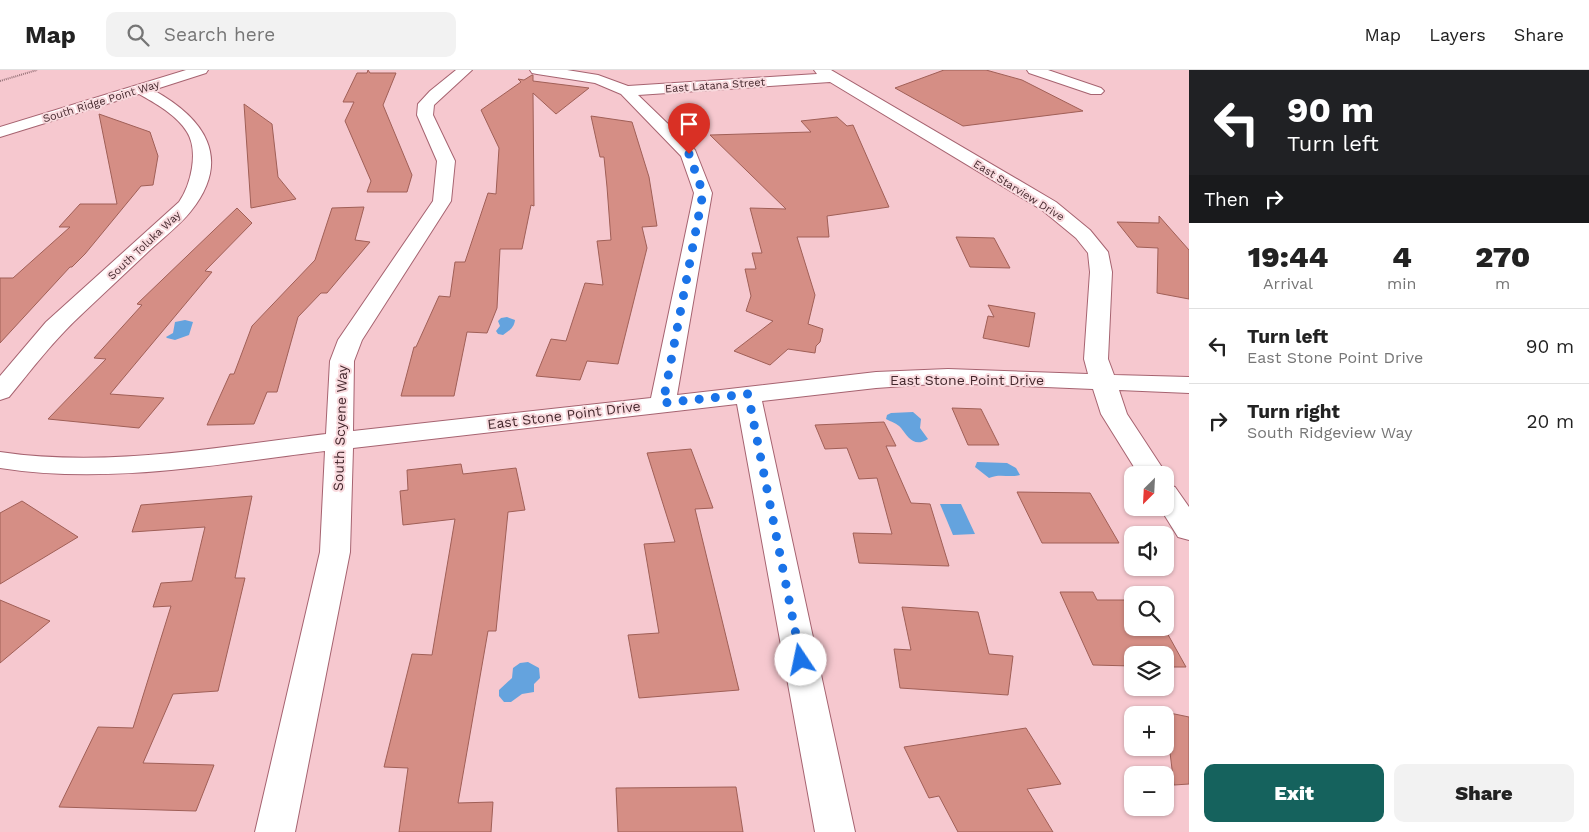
<!DOCTYPE html>
<meta charset="utf-8">
<style>
body{margin:0;font-family:"Work Sans",sans-serif;background:#f2f2f2;color:#222;height:100vh;display:flex;flex-direction:column;font-size:19px;white-space:nowrap}
*{box-sizing:border-box;margin:0}
p{font-size:16px;color:#767676}
.icon{flex:none;width:28px;height:28px;fill:none;stroke:currentColor;stroke-width:2;stroke-linecap:round;stroke-linejoin:round}
.map{position:relative;flex:1;overflow:hidden}
.drawer{display:flex;flex-direction:column;background:#fff;width:400px}
.drawer>*{flex:none}
.top-card{background:#202124;color:#fff;overflow:hidden}
.needle{width:32px;rotate:204deg}
.fabs{position:absolute;left:1124px;top:396px;display:grid;gap:10px}
.fabs a{display:grid;place-items:center;width:50px;height:50px;border-radius:10px;background:#fff;box-shadow:0 1px 4px #0004;font-size:25px}
.pin{position:absolute;display:grid;place-items:center;width:42px;height:42px;color:#fff;margin:-51px -21px;border-radius:50% 50% 50% 0;rotate:-45deg;box-shadow:0 0 5px #0007}
.pin .icon{rotate:45deg}
.me{position:absolute;width:55px;margin:-28px;rotate:349deg;stroke-linejoin:round;filter:drop-shadow(0 0 4px #0008)}
.turn{display:flex;align-items:center;gap:18px;height:105px;padding:0 15px;font-size:22px}
.turn .icon{width:65px;height:65px;stroke-width:2.5}
.turn b{display:block;font-size:35px;line-height:42px}
.then{display:flex;align-items:center;height:48px;padding:0 15px;background:#0003;gap:10px;font-size:19px}
.eta{display:flex;justify-content:space-evenly;align-items:center;height:85px;text-align:center}
.eta b{font-size:30px;font-weight:800;line-height:35px}
.button{display:flex;gap:10px;margin-top:auto;padding:10px 15px}
.button a{flex:1;height:58px;border-radius:10px;background:#15625d;color:#fff;font-size:20px;font-weight:800;line-height:58px;text-align:center}
.button a+a{background:#f2f2f2;color:#222}
ul{padding:0;list-style:none}
li{display:flex;align-items:center;gap:15px;height:75px;padding:0 15px;border-top:1px solid #e0e0e0}
li div{flex:1}
li b{display:block;font-size:19px}
li em{font-style:normal}
header{display:flex;align-items:center;gap:30px;box-sizing:border-box;height:70px;padding:0 25px;background:#fff;border-bottom:1px solid #e0e0e0}
header strong{font-size:24px}
nav{display:flex;gap:28px;margin-inline-start:auto;font-size:18px}
.search{width:350px;height:45px;background:#f2f2f2;display:flex;align-items:center;gap:12px;box-sizing:border-box;padding:0 18px;border-radius:10px;color:#767676;font-size:19px}
main{display:flex;flex:1;min-height:0}
.map>svg:first-child{display:block}
</style>
<header>
<strong>Map</strong>
<div class="search"><svg class="icon" aria-label="search" viewBox="0 0 24 24"><circle cx="10" cy="10" r="6"/><path d="M15 15l6 6"/></svg>Search here</div>
<nav><a>Map</a><a>Layers</a><a>Share</a></nav>
</header>
<main>
<div class="map">
<svg width="1189" height="762" viewBox="0 0 1189 762">
<rect width="100%" height="100%" fill="#f6c8cf"/>
<g fill="#64a3de">
<path d="M 507,247 L 515,250 C 514,258 509,261 503,265 L 498,264 L 496,261 L 500,256 L 498,251 L 501,248 Z"/>
<polygon points="185,250 193,252 189,265 175,270 167,268 166,267 173,263 175,252"/>
<path d="M 913,342 L 921,349 L 920,358 L 928,369 C 914,378 908,367 901,358 C 897,353 891,352 886,349 L 887,345 L 891,343 Z"/>
<path d="M 977,392 L 1007,393 L 1016,398 L 1020,405 C 1009,408 1000,403 989,408 L 975,397 Z"/>
<polygon points="940,434 961,434 975,464 953,465"/>
<polygon points="528,592 539,598 540,608 534,614 534,622 522,624 511,632 504,632 499,626 499,620 512,608 513,598 520,593"/>
</g>
<g fill="#d58e85" stroke="#a05f57">
<polygon points="368,0 370,3 396,3 383,35 412,105 407,122 367,122 371,111 345,51 354,32 343,32 357,3 367,3"/>
<polygon points="944,0 986,0 1022,10 1083,41 963,56 895,18"/>
<polygon points="532,5 533,5 533,11 589,18 556,44 533,23 534,136 531,135 522,179 500,179 497,238 487,263 467,262 454,326 401,326 414,277 416,277 439,226 450,227 455,192 465,192 488,123 496,124 499,78 481,40 521,12 518,9 524,10"/>
<polygon points="244,34 272,54 278,107 296,129 251,138"/>
<polygon points="99,44 150,62 158,86 153,115 141,116 85,184 72,197 70,197 0,273 0,208 13,208 70,157 59,157 80,134 117,134"/>
<polygon points="591,46 632,52 649,107 657,156 642,157 647,178 618,294 587,291 580,310 536,306 551,269 566,271 585,213 603,215 597,171 611,170 607,117 604,87 600,87"/>
<polygon points="837,47 847,56 853,55 889,137 827,146 829,167 797,167 815,225 808,254 823,259 820,272 816,276 815,283 788,279 770,295 734,281 773,251 746,241 751,226 745,199 756,199 752,183 762,183 750,138 786,139 710,65 811,62 801,51"/>
<polygon points="364,137 355,170 370,172 327,223 321,223 298,247 277,322 267,322 254,354 207,355 230,304 234,304 252,256 315,190 332,138"/>
<polygon points="237,138 252,153 205,201 212,202 110,324 164,328 139,358 48,349 106,289 94,288 142,235 137,234"/>
<polygon points="1159,146 1189,180 1189,229 1157,223 1158,178 1137,177 1117,152 1159,153"/>
<polygon points="956,167 994,168 1010,198 970,197"/>
<polygon points="988,235 1035,243 1029,277 983,268 988,246 994,247"/>
<polygon points="952,338 981,339 999,375 968,375"/>
<polygon points="884,352 896,376 886,376 911,433 930,434 949,496 859,493 853,463 892,464 877,408 859,409 847,378 825,379 815,355"/>
<polygon points="691,379 713,438 695,439 739,620 639,628 628,565 659,563 644,474 675,472 647,383"/>
<polygon points="461,394 463,404 516,398 525,440 508,442 496,561 488,561 458,733 493,732 491,762 399,762 408,698 384,697 412,584 432,585 455,449 403,455 400,421 408,420 407,400"/>
<polygon points="1017,422 1090,423 1119,473 1042,473"/>
<polygon points="252,426 235,508 245,508 218,621 173,624 143,693 214,695 196,741 59,737 98,657 133,658 171,536 153,537 161,513 192,511 205,457 132,462 141,435"/>
<polygon points="22,431 78,467 0,514 0,443"/>
<polygon points="1060,522 1093,522 1097,530 1132,530 1132,558 1144,558 1146,560 1166,561 1186,597 1165,597 1165,585 1132,585 1132,596 1093,595"/>
<polygon points="0,530 50,551 0,593"/>
<polygon points="902,537 978,542 989,584 1013,586 1008,625 900,618 894,579 911,580"/>
<polygon points="1165,642 1189,647 1189,714 1174,715"/>
<polygon points="1026,658 1061,714 1027,719 1053,762 958,762 939,726 929,728 904,677"/>
<polygon points="736,717 743,762 618,762 616,718"/>
</g>
<g fill="none" stroke-linecap="round" stroke-linejoin="round">
<defs>
<g id="minor">
<path d="M 186,0 L 208,0 L 206,3 L 153,20 C 204,48 233,88 191,141 C 180,155 164,167 150,180 C 127,202 104,223 81,245 C 54,270 32,299 9,327 L 0,330 L 0,306 L 46,252 L 179,132 C 191,115 199,81 187,62 C 177,45 155,33 139,24 L 0,67 L 0,57 Z"/>
<path d="M 456,0 L 472,0 L 434,35 L 433,45 L 455,91 L 451,131 L 362,270 L 354,291 L 353,361 L 651,328 L 694,123 L 681,86 L 621,24 L 595,13 L 537,4 L 532,3 L 530,0 L 567,0 L 598,5 L 628,16 L 817,4 L 814,0 L 831,0 L 1056,132 L 1090,160 L 1108,182 L 1112,202 L 1108,289 L 1114,305 L 1189,307 L 1189,323 L 1119,320 L 1127,344 L 1167,405 L 1165,408 L 1165,405 L 1139,405 L 1101,344 L 1093,319 L 948,313 L 876,318 L 762,331 L 855,762 L 815,762 L 737,334 L 353,378 L 350,482 L 295,762 L 255,762 L 320,482 L 325,381 C 217,394 108,415 0,398 L 0,382 C 108,398 218,377 326,364 L 330,291 L 338,270 L 433,131 L 437,91 L 417,45 L 418,34 L 430,21 ZM 830,12 L 1042,140 L 1076,168 L 1088,183 L 1090,202 L 1084,289 L 1088,304 L 948,299 L 876,302 L 677,325 L 712,123 L 695,80 L 638,25 Z"/>
<polygon points="1027,0 1048,0 1101,18 1104,21 1101,24 1091,24 1029,3"/>
<polygon points="1165,414 1175,417 1189,437 1189,470 1178,467 1160,438 1165,438"/>
</g>
</defs>
<use href="#minor" stroke="#a66370" stroke-width="2"/>
<polyline stroke="#99757b" stroke-width="2" stroke-dasharray="1 1" stroke-linecap="butt" points="0,11 37,0"/>
<use href="#minor" fill="#fff" fill-rule="evenodd"/>
</g>
<g fill="none" stroke-linecap="round" stroke-linejoin="round">
<polyline stroke="#1a73e8" stroke-width="9" stroke-dasharray="0 16.2" points="689,84 703,123 663,333 748,324 801,590"/>
</g>
<g text-anchor="middle" stroke-width="4" stroke-linejoin="round" paint-order="stroke">
<g font-size="11" fill="#44282d" stroke="#f9dade">
<text transform="translate(715 15) rotate(-4)" y="4">East Latana Street</text>
<text transform="translate(101 31) rotate(-17)" y="4">South Ridge Point Way</text>
<text transform="translate(1019 120) rotate(32)" y="4">East Starview Drive</text>
<text transform="translate(144 175) rotate(-43)" y="4">South Toluka Way</text>
</g>
<g font-size="14" fill="#44282d" stroke="#f9dade">
<text x="967" y="315">East Stone Point Drive</text>
<text transform="translate(564 345) rotate(-7)" y="5">East Stone Point Drive</text>
<text transform="translate(340 358) rotate(-88)" y="5">South Scyene Way</text>
</g>
</g>
</svg>
<div class="fabs">
<a><svg class="needle" viewBox="-14 -14 28 28"><path d="M0-13l5 13h-10z" fill="#e53935"/><path d="M0 13l5-13h-10z" fill="#767676"/></svg></a>
<a><svg class="icon" aria-label="sound" viewBox="0 0 24 24"><path d="M4 9h4l5-4v14l-5-4H4zM17 9q2 3 0 6"/></svg></a>
<a><svg class="icon" aria-label="search" viewBox="0 0 24 24"><circle cx="10" cy="10" r="6"/><path d="M15 15l6 6"/></svg></a>
<a><svg class="icon" aria-label="layers" viewBox="0 0 24 24"><path d="M12 4l9 5-9 5-9-5zM3 14l9 5 9-5"/></svg></a>
<a>+</a>
<a>−</a>
</div>
<div class="pin" style="left:689px;top:84px;background:#d93025"><svg class="icon" aria-label="arrive" viewBox="0 0 24 24"><path d="M6 21V4h12l-3 4 3 4H6"/></svg></div>
<svg class="me" style="left:801px;top:590px" viewBox="-20 -20 40 40"><circle r="19" fill="#fff"/><path d="M0-13L10 11 0 6-10 11z" fill="#1a73e8"/></svg>
</div>
<section class="drawer">
<div class="top-card">
<div class="turn"><svg class="icon" aria-label="left" viewBox="0 0 24 24"><path d="M17 20v-9H6M10 6l-5 5 5 5"/></svg><div><b>90 m</b>Turn left</div></div>
<div class="then">Then<svg class="icon" aria-label="right" viewBox="0 0 24 24"><path d="M7 20v-9h11M14 6l5 5-5 5"/></svg></div>
</div>
<div class="eta">
<div><b>19:44</b><p>Arrival</p></div>
<div><b>4</b><p>min</p></div>
<div><b>270</b><p>m</p></div>
</div>
<ul>
<li><svg class="icon" aria-label="left" viewBox="0 0 24 24"><path d="M17 20v-9H6M10 6l-5 5 5 5"/></svg><div><b>Turn left</b><p>East Stone Point Drive</p></div><em>90 m</em></li>
<li><svg class="icon" aria-label="right" viewBox="0 0 24 24"><path d="M7 20v-9h11M14 6l5 5-5 5"/></svg><div><b>Turn right</b><p>South Ridgeview Way</p></div><em>20 m</em></li>
</ul>
<div class="button"><a>Exit</a><a>Share</a></div>
</section>
</main>
